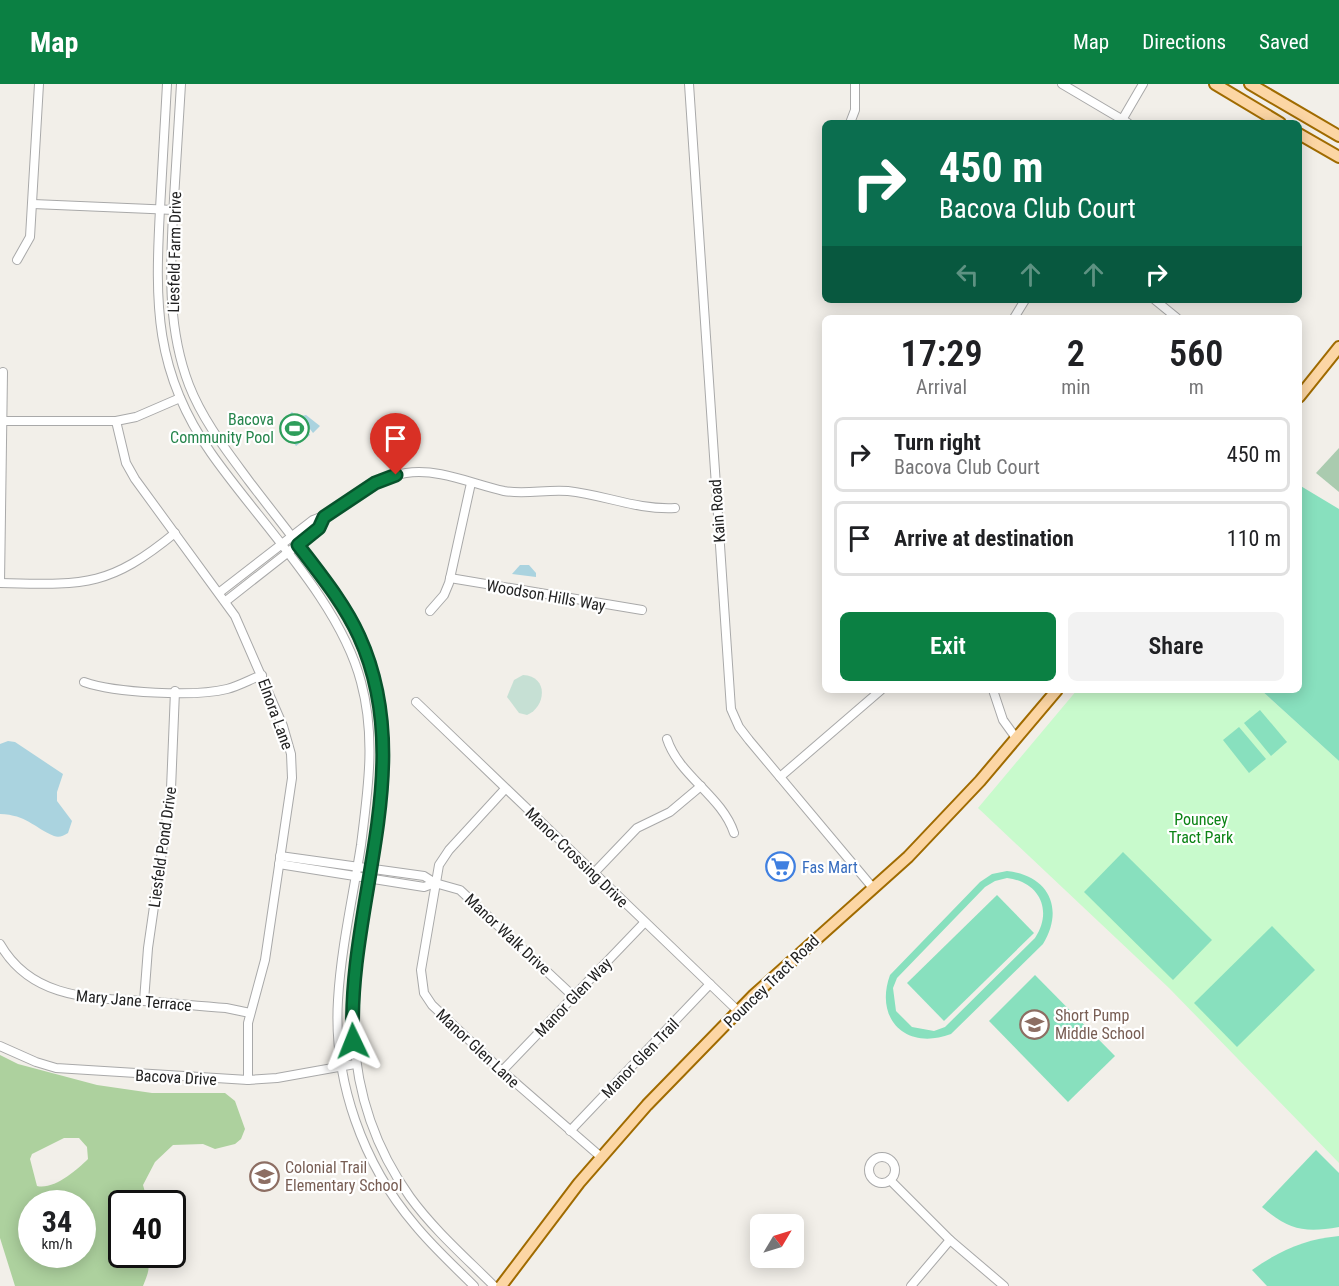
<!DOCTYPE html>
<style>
body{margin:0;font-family:"Roboto Condensed",sans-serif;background:#f2f2f2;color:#202124;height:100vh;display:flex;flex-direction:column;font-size:22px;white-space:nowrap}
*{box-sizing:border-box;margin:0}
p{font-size:20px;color:#757577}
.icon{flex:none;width:33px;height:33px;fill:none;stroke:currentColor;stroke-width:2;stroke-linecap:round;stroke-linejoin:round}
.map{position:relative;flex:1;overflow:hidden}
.drawer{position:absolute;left:822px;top:231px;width:480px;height:378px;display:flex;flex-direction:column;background:#fff;border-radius:9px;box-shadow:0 3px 15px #0003}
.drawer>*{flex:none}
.top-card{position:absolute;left:822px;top:36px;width:480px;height:183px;border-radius:9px;box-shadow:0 3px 15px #0003;background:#0b6e4f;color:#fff;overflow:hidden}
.needle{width:39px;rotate:52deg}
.controls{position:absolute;left:750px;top:1130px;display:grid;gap:12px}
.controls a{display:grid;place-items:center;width:54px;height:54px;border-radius:9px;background:#fff;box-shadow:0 3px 15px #0003;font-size:30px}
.speed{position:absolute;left:18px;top:1106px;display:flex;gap:12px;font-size:30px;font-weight:700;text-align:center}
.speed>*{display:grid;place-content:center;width:78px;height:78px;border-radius:50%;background:#fff;box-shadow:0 3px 15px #0003;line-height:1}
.speed small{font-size:15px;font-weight:400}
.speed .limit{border:3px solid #111;border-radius:9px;background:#fff;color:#111}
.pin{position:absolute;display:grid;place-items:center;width:51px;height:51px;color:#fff;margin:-62px -26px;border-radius:50% 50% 50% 0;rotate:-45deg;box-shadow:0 0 6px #0007}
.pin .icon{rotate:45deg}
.me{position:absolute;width:66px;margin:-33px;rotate:358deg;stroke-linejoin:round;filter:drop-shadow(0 0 4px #0008)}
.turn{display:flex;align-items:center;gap:21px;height:126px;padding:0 18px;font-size:27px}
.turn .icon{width:78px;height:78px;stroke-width:2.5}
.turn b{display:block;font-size:42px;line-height:51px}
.lanes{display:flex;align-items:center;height:57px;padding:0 18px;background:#0003;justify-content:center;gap:30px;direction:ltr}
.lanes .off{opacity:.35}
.eta{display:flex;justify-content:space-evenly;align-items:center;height:102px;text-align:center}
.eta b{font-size:36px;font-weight:600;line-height:42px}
.primary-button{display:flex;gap:12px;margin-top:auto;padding:12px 18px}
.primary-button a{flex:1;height:69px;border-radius:9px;background:#0b8043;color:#fff;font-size:24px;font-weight:600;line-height:69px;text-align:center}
.primary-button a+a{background:#f2f2f2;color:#202124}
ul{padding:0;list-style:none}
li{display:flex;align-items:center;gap:18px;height:75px;margin:0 12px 9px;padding:0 6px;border:3px solid #e0e0e0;border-radius:9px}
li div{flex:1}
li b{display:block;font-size:22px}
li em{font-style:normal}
header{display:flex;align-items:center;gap:36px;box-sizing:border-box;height:84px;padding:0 30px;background:#0b8043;color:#fff}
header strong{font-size:28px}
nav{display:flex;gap:33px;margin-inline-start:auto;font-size:21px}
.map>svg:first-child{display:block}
</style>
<header>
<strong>Map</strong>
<nav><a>Map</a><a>Directions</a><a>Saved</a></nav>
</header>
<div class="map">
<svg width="1339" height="1202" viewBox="0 0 1339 1202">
<rect width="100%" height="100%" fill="#f2efe9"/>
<path fill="#add19e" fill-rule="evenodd" d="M 0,971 L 18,980 L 97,1001 L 152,1009 L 225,1009 L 235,1017 L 245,1045 L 241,1055 L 235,1060 L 215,1065 L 203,1060 L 173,1061 L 155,1078 L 143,1101 L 148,1119 L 122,1119 L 122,1170 L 144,1170 C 152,1183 148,1189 143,1202 L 15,1202 L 0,1154 ZM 64,1054 L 79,1054 L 87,1063 L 88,1075 C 77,1086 54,1106 37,1102 L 30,1075 L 32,1070 ZM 32,1119 L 82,1119 L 82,1170 L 32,1170 Z"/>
<path fill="#c6e0d4" d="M 523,591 C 549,592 546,623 527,631 L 519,629 L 507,613 L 514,596 Z"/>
<polygon fill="#aacbaf" points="1339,364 1339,408 1316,389"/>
<polygon fill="#c8facc" points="1077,606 1261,606 1339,677 1339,1079 1169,904 978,724"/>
<g fill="#88e0be" fill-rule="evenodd">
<polygon points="1299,401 1339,425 1339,677 1261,606 1299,606"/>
<polygon points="1260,626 1287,658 1271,672 1244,639"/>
<polygon points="1239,643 1266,675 1249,689 1223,656"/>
<polygon points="1123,768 1212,856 1173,896 1084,808"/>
<path d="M 1007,787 C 1048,791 1065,824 1043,860 L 951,950 C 906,967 874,935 890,891 L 980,798 L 992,790 ZM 1007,794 C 1040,798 1053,827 1035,854 L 945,943 L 934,947 L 912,943 L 896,927 L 893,904 L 897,894 L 985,803 L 995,797 Z"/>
<polygon points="997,811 1034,849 944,937 907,899"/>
<polygon points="1272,842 1315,886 1237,963 1194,919"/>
<polygon points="1035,891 1115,972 1068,1018 989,937"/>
<path d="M 1316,1066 L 1339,1089 L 1339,1143 C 1304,1149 1289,1146 1262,1123 Z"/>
<path d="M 1339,1152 L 1339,1202 L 1267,1202 L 1252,1186 C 1279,1167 1305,1155 1339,1152 Z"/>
</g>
<g fill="#aad3df">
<polygon points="292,328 297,333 306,331 320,342 313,349 304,337 301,337 310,351 296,362 280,338"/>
<polygon points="520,481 529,481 536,489 536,493 512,490"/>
<path d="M 8,657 L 15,658 L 63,690 L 57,708 L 57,717 L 72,737 L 68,749 C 63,752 59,754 54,752 C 33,743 27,731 0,730 L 0,660 Z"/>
</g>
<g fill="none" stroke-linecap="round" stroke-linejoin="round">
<defs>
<g id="minor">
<path d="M 167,0 C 165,42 162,83 160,125 C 155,219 154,288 211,369 C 259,438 340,517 361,598 C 376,653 368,705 361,761 C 353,813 341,864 338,916 C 333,997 363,1080 415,1141 C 433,1163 454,1182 474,1202"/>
<path d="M 181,0 C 178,44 176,88 173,131 C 170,190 168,246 189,301 C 203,337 227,367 249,397 C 321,492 387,558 384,685 C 369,837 311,974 410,1113 C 434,1146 465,1173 494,1202"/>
<polyline points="689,0 731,625 739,643 749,656 873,804"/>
<polyline points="1062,0 1128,39"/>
<polyline points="1122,36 1143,0"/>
<polyline points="850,39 855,26 855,0"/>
<polyline points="33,120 174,126"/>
<polyline points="17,176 30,153 39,0"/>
<polyline points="1155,216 1177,234"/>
<polyline points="1014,234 1025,216"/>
<polyline points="2,337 116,337 136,333 180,314"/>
<polyline points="116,337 126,379 135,395 235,532 283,642 291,670 292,694 265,876 248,939 248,996"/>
<polyline points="450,494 642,526"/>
<polyline points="0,499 3,288"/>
<path d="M 0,499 C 83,501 108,504 175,449"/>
<path d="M 220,508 L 313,436 C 346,425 370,394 406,389 C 439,384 472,400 504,407 C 526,411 546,405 568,407 C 605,411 637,426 675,424"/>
<polyline points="226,517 319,444 324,433"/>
<polyline points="430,527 444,511 449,499 471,399"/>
<path d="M 84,598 C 115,609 195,613 227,605 C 239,602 251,595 262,591"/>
<polyline points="993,606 1003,636 1016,654"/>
<polyline points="416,618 738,927"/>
<path d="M 667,655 C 679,692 722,712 734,749"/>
<polyline points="780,693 881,606"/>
<polyline points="505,705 449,766 439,781 421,886 424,909 432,921 502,987 601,1073"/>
<polyline points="280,772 424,792 435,799 460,806 573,912"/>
<polyline points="279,780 424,803 435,799"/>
<polyline points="593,790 637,744 670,728 701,702"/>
<path d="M 0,860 C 31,914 88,914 143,917 C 171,919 198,922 226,924 L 250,929"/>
<polyline points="144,917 148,864 171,705 175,607"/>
<polyline points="0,962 36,978 56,984 248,996 277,994 355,980"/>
<polyline points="502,987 644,839"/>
<polyline points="570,1047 710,900"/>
<circle cx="882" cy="1086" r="13"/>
<polyline points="890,1096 950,1156 1004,1202"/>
<polyline points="911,1202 950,1156"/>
</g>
<g id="major">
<polyline points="1215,0 1280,39"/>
<polyline points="1250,0 1339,52"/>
<polyline points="1299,50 1339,73"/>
<polyline points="1299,313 1339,263"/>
<polyline points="501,1202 579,1099 647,1021 754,911 908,773 980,697 1057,606"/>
</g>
</defs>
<use href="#minor" stroke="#a9a9a9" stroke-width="10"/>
<use href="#major" stroke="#a06b00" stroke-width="14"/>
<use href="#minor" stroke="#fff" stroke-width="8"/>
<use href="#major" stroke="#fcd6a4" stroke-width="10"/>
</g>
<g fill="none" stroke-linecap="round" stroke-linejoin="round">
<defs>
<path id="route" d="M 353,957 C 346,821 419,683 359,552 C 344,519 320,490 298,461 L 319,444 L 324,433 L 375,399 L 396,391"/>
</defs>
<use href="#route" stroke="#07532c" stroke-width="15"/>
<use href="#route" stroke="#0b8043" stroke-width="10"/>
</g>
<defs>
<symbol id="stadium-ring" viewBox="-11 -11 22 22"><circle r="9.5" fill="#fff" stroke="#2e9e5b" stroke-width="1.5"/><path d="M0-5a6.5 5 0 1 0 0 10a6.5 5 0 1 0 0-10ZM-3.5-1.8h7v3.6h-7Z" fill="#2e9e5b"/></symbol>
<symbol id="supermarket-ring" viewBox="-11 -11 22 22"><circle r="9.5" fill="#fff" stroke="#3f7fe0" stroke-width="1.5"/><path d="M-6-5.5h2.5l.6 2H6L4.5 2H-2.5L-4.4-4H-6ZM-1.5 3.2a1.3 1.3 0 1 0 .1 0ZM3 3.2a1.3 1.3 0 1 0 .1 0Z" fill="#3f7fe0"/></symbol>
<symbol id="school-ring" viewBox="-11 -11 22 22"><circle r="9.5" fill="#fff" stroke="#8d6e63" stroke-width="1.5"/><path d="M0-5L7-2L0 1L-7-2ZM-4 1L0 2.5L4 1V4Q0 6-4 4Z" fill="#8d6e63"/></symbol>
</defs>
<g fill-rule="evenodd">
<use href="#stadium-ring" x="278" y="328" width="33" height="33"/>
<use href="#supermarket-ring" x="764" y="766" width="33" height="33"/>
<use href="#school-ring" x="1018" y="924" width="33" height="33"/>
<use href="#school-ring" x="248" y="1076" width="33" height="33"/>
</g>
<g text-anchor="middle" stroke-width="4.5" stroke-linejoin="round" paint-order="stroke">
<g font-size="16" fill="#222" stroke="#fff">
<text transform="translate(174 168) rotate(-89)" y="6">Liesfeld Farm Drive</text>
<text transform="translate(717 427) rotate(-94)" y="6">Kain Road</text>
<text transform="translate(546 511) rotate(10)" y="6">Woodson Hills Way</text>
<text transform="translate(276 630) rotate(70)" y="6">Elnora Lane</text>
<text transform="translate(162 763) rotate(-82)" y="6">Liesfeld Pond Drive</text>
<text transform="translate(577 773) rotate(44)" y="6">Manor Crossing Drive</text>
<text transform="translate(508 850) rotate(43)" y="6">Manor Walk Drive</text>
<text transform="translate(771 897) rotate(-44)" y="6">Pouncey Tract Road</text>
<text transform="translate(573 913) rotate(-46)" y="6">Manor Glen Way</text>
<text transform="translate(134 916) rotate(5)" y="6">Mary Jane Terrace</text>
<text transform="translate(478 964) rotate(43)" y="6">Manor Glen Lane</text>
<text transform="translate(640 974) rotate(-46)" y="6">Manor Glen Trail</text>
<text transform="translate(176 993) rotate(3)" y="6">Bacova Drive</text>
</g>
<g font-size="16" fill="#27864d" stroke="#fff" text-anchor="end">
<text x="274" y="341">Bacova<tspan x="274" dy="18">Community Pool</tspan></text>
</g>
<g font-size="16" fill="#0c8416" stroke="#fff">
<text x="1201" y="741">Pouncey<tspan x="1201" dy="18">Tract Park</tspan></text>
</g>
<g font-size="16" fill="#366cbe" stroke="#fff" text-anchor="start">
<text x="802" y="789">Fas Mart</text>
</g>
<g font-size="16" fill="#785e54" stroke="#fff" text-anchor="start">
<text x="1055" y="937">Short Pump<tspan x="1055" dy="18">Middle School</tspan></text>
<text x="285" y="1089">Colonial Trail<tspan x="285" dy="18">Elementary School</tspan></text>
</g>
</g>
</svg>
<div class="controls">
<a><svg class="needle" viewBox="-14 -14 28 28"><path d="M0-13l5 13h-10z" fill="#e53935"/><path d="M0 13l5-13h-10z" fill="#757577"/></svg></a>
</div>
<div class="speed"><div>34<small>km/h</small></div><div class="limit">40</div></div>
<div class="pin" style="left:396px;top:391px;background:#d93025"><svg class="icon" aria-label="arrive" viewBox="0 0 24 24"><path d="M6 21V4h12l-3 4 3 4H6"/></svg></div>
<svg class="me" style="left:353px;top:957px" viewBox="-20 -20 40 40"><path d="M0-17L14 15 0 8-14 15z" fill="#0b8043" stroke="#fff" stroke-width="4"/></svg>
<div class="top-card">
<div class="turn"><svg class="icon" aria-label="right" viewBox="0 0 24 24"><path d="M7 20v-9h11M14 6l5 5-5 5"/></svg><div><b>450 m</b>Bacova Club Court</div></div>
<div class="lanes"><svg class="icon off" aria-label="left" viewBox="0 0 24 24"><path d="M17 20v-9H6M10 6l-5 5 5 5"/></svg><svg class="icon off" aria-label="ahead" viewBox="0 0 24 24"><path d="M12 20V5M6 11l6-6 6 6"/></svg><svg class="icon off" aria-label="ahead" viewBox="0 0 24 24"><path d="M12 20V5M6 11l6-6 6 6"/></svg><svg class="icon" aria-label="right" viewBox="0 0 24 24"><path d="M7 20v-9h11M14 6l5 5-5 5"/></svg></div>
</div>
<section class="drawer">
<div class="eta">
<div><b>17:29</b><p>Arrival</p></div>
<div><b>2</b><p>min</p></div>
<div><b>560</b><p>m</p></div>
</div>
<ul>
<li><svg class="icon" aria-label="right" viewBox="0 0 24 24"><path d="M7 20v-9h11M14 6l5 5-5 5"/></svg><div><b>Turn right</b><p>Bacova Club Court</p></div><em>450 m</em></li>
<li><svg class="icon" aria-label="arrive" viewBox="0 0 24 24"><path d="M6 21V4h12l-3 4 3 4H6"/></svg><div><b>Arrive at destination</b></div><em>110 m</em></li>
</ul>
<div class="primary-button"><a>Exit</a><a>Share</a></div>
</section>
</div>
